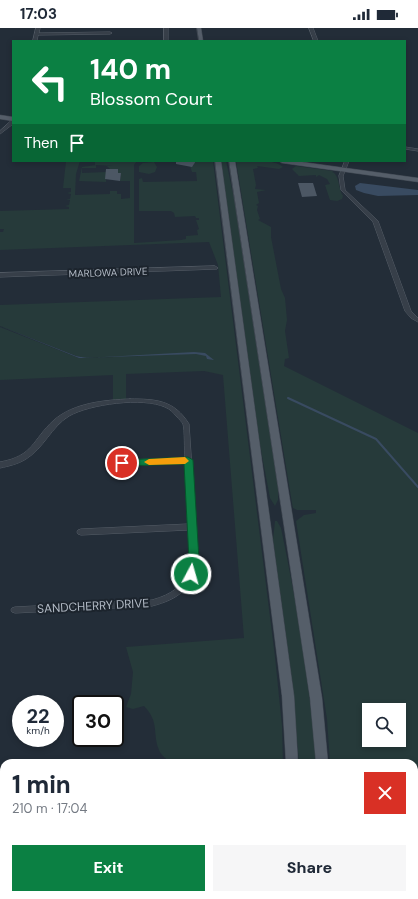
<!DOCTYPE html>
<meta charset="utf-8">
<style>
body{margin:0;font-family:"DM Sans",sans-serif;background:#f6f6f7;color:#1f2937;height:100vh;display:flex;flex-direction:column;font-size:15px;white-space:nowrap}
*{box-sizing:border-box;margin:0}
p{font-size:13px;color:#747a83}
.icon{flex:none;width:22px;height:22px;fill:none;stroke:currentColor;stroke-width:2;stroke-linecap:round;stroke-linejoin:round}
.map{position:relative;flex:1;overflow:hidden}
.sheet{position:absolute;left:0px;top:731px;width:418px;height:140px;display:flex;flex-direction:column;background:#fff;border-radius:12px 12px 0 0;box-shadow:0 2px 6px #0003}
.sheet>*{flex:none}
.banner{position:absolute;left:12px;top:12px;width:394px;height:122px;border-radius:0px;box-shadow:0 2px 6px #0003;background:#0b8043;color:#fff;overflow:hidden}
.tools{position:absolute;left:362px;top:675px;display:grid;gap:8px}
.tools a{display:grid;place-items:center;width:44px;height:44px;border-radius:0px;background:#fff;box-shadow:0 2px 6px #0003;font-size:20px}
.speed{position:absolute;left:12px;top:667px;display:flex;gap:8px;font-size:20px;font-weight:700;text-align:center}
.speed>*{display:grid;place-content:center;width:52px;height:52px;border-radius:50%;background:#fff;box-shadow:0 2px 6px #0003;line-height:1}
.speed small{font-size:10px;font-weight:400}
.speed .limit{border:2px solid #111;border-radius:6px;background:#fff;color:#111}
.pin{position:absolute;display:grid;place-items:center;width:34px;height:34px;color:#fff;margin:-17px;border:2px solid #fff;border-radius:50%;box-shadow:0 1px 4px #0007}
.me{position:absolute;width:44px;margin:-22px;rotate:6deg;stroke-linejoin:round;filter:drop-shadow(0 0 3px #0008)}
.turn{display:flex;align-items:center;gap:14px;height:84px;padding:0 12px;font-size:18px}
.turn .icon{width:52px;height:52px;stroke-width:2.5}
.turn b{display:block;font-size:28px;line-height:34px}
.then{display:flex;align-items:center;height:38px;padding:0 12px;background:#0003;gap:8px;font-size:15px}
.round{display:grid;place-items:center;flex:none;width:42px;height:42px;border-radius:0px;background:#f6f6f7}
.head{display:flex;align-items:center;justify-content:space-between;height:68px;padding:0 12px}
h1{font-size:24px;font-weight:800;line-height:30px}
.cta{display:flex;gap:8px;margin-top:auto;padding:8px 12px}
.cta a{flex:1;height:46px;border-radius:0px;background:#0b8043;color:#fff;font-size:16px;font-weight:800;line-height:46px;text-align:center}
.cta a+a{background:#f6f6f7;color:#1f2937}
.status{display:flex;justify-content:space-between;align-items:center;height:28px;padding:0 20px;background:#fff;direction:ltr}
.status svg{height:11px;fill:currentColor}
.map>svg:first-child{display:block}
</style>
<div class="status"><b>17:03</b><svg viewBox="0 0 49 12"><path d="M0 12V9h3v3zM5 12V6h3v6zM10 12V3h3v9zM15 12V0h3v12zM26 1h20v11H26zM47 4h2v5h-2z"/></svg></div>
<div class="map">
<svg width="418" height="871" viewBox="0 0 418 871">
<rect width="100%" height="100%" fill="#232d38"/>
<g fill="#263a3a" fill-rule="evenodd">
<path d="M 66,133 L 80,133 L 76,146 L 75,167 L 110,166 L 110,163 L 117,163 L 117,166 L 121,166 L 121,171 L 130,170 L 130,153 L 115,153 L 120,153 L 121,145 L 118,145 L 118,141 L 110,141 L 107,138 L 113,138 L 95,137 L 95,133 L 137,133 L 134,137 L 134,215 L 181,212 L 186,211 L 186,208 L 198,207 L 197,202 L 199,201 L 196,192 L 199,192 L 199,190 L 196,190 L 195,188 L 175,189 L 174,185 L 171,183 L 139,183 L 139,151 L 142,150 L 143,154 L 197,153 L 196,144 L 192,144 L 190,138 L 192,138 L 196,133 L 213,133 L 275,629 L 282,698 L 283,735 L 169,735 C 167,730 161,728 159,722 C 152,704 160,695 144,678 L 133,681 L 126,679 L 131,666 L 133,644 L 126,619 L 244,610 L 223,347 L 204,343 L 126,346 L 126,374 L 113,375 L 113,347 L 0,352 L 0,299 L 79,330 L 169,327 L 86,330 L 76,328 L 0,298 L 0,277 L 221,269 L 218,237 L 209,214 L 0,222 L 0,204 L 3,204 L 4,201 L 0,201 L 0,183 L 69,181 L 69,179 L 65,178 L 69,177 L 70,172 L 66,172 L 70,171 L 71,166 L 67,165 L 71,164 L 71,160 L 63,160 Z"/>
<polygon points="221,133 226,133 234,170 278,458 278,472 275,478 270,470 260,417"/>
<path d="M 236,133 C 247,132 274,131 283,139 L 279,141 L 257,138 L 258,140 L 253,141 L 256,157 L 255,161 L 266,162 L 257,164 L 259,175 L 256,177 L 258,178 L 257,182 L 260,191 L 258,192 L 271,199 L 271,209 L 281,261 L 285,270 L 287,292 L 285,303 L 289,330 L 285,331 L 284,338 L 418,405 L 418,829 L 414,830 L 414,735 L 330,735 L 327,691 L 296,493 L 304,487 L 316,485 L 316,482 L 297,482 L 293,480 L 292,475 ZM 369,682 L 399,682 L 399,712 L 369,712 Z"/>
<polygon points="154,134 157,139 155,144 149,146 139,144 139,138 143,135"/>
<polygon points="96,137 96,140 82,140 82,145 106,144 106,154 79,153 82,139"/>
<path d="M 296,138 L 333,143 L 332,145 L 333,144 C 340,149 338,161 343,168 L 342,171 L 337,173 L 330,172 L 325,157 L 330,156 L 327,151 L 319,147 L 316,149 L 316,147 L 299,148 L 292,141 Z"/>
<path d="M 275,493 L 277,493 L 281,500 C 297,577 310,655 316,735 L 299,735 L 292,652 L 273,512 Z"/>
<polygon points="224,867 271,867 270,871 223,871"/>
<polygon points="325,867 407,867 409,871 324,871"/>
</g>
<g fill="#394b61">
<polygon points="360,155 418,162 418,167 378,168 364,165 356,162 355,158"/>
<polygon points="0,298 76,328 86,330 194,324 205,325 214,332 207,331 206,328 196,326 79,330"/>
<polygon points="418,829 418,871 409,871 407,867 414,867 414,830"/>
<polygon points="139,867 189,867 187,871 140,871"/>
</g>
<g fill="none" stroke-linecap="round" stroke-linejoin="round">
<polyline stroke="#394b61" stroke-width="2" points="288,370 376,411 418,459"/>
</g>
<g fill="#4c5764">
<polygon points="176,133 196,133 192,139 176,136"/>
<polygon points="106,141 118,141 118,145 121,145 120,153 105,151"/>
<polygon points="298,155 313,155 317,168 302,169"/>
</g>
<g fill="none" stroke-linecap="round" stroke-linejoin="round">
<defs>
<g id="minor">
<polygon points="36,0 40,0 39,5 110,4 112,5 110,6 38,7 37,13 33,13"/>
<rect x="164" y="0" width="4" height="13"/>
<polygon points="309,0 313,0 318,13 314,13"/>
<polygon points="11,93 13,93 13,96 0,106 0,103"/>
<polygon points="405,119 418,121 418,123 405,121"/>
<polygon points="345,133 349,133 343,148 345,162 378,193 411,283 418,290 418,294 411,290 405,283 373,194 341,162 339,148"/>
<polygon points="215,238 218,240 217,241 0,249 0,245"/>
<path d="M 130,371 C 156,371 174,372 189,396 L 198,532 C 193,560 179,571 152,578 L 15,585 L 12,584 L 11,582 L 12,580 L 15,579 L 152,572 C 193,561 190,537 188,502 L 81,507 L 78,506 L 77,504 L 78,502 L 81,501 L 188,496 L 185,435 L 122,438 L 119,435 L 122,432 L 185,430 C 184,422 185,402 183,396 C 182,394 179,391 177,389 C 174,385 170,381 165,379 C 143,369 90,376 69,388 C 51,399 44,420 26,431 C 18,436 9,438 0,440 L 0,434 C 34,428 32,412 54,392 C 74,375 104,372 130,371 Z"/>
</g>
<g id="major">
<polygon points="197,0 201,0 203,13 199,13"/>
<polygon points="0,87 13,89 13,93 0,91"/>
<polygon points="215,133 221,133 294,668 298,735 286,735 282,668"/>
<polygon points="229,133 235,133 322,670 328,735 316,735 310,670"/>
<polygon points="279,133 295,133 418,150 418,154 282,135"/>
<polygon points="274,867 288,867 287,871 273,871"/>
<polygon points="307,867 321,867 320,871 306,871"/>
</g>
</defs>
<use href="#minor" stroke="#555d67" stroke-width="1"/>
<use href="#major" stroke="#404852" stroke-width="1"/>
<use href="#minor" fill="#373f49" fill-rule="evenodd"/>
<use href="#major" fill="#555e69" fill-rule="evenodd"/>
<defs>
<polyline id="rail" points="0,807 4,807"/>
</defs>
<use href="#rail" stroke="#596370" stroke-width="4"/>
<use href="#rail" stroke="#1c242d" stroke-width="2.5" stroke-dasharray="8" stroke-linecap="butt"/>
</g>
<polygon fill="#0b8043" stroke="#07532c" points="188,429 193,432 199,532 196,546 191,550 186,546 189,532 184,436 122,438 118,435 122,432"/>
<polygon fill="#f59e0b" points="185,429 189,433 185,436 149,437 144,434 149,431"/>
<g text-anchor="middle" stroke-width="4" stroke-linejoin="round" paint-order="stroke">
<g font-size="10" fill="#b2bac5" stroke="#1c242d">
<text transform="translate(108 244) rotate(-2)" y="4">MARLOWA DRIVE</text>
</g>
<g font-size="12" fill="#b2bac5" stroke="#1c242d">
<text transform="translate(93 578) rotate(-3)" y="4">SANDCHERRY DRIVE</text>
</g>
</g>
</svg>
<div class="tools">
<a><svg class="icon" aria-label="search" viewBox="0 0 24 24"><circle cx="10" cy="10" r="6"/><path d="M15 15l6 6"/></svg></a>
</div>
<div class="speed"><div>22<small>km/h</small></div><div class="limit">30</div></div>
<div class="pin" style="left:122px;top:435px;background:#d93025"><svg class="icon" aria-label="arrive" viewBox="0 0 24 24"><path d="M6 21V4h12l-3 4 3 4H6"/></svg></div>
<svg class="me" style="left:191px;top:546px" viewBox="-20 -20 40 40"><circle r="17" fill="#0b8043" stroke="#fff" stroke-width="3"/><path d="M0-11L8 9 0 5-8 9z" fill="#fff"/></svg>
<div class="banner">
<div class="turn"><svg class="icon" aria-label="left" viewBox="0 0 24 24"><path d="M17 20v-9H6M10 6l-5 5 5 5"/></svg><div><b>140 m</b>Blossom Court</div></div>
<div class="then">Then<svg class="icon" aria-label="arrive" viewBox="0 0 24 24"><path d="M6 21V4h12l-3 4 3 4H6"/></svg></div>
</div>
<section class="sheet">
<div class="head"><div><h1>1 min</h1><p>210 m · 17:04</p></div><a class="round" style="background:#d93025;color:#fff"><svg class="icon" aria-label="close" viewBox="0 0 24 24"><path d="M6 6l12 12M18 6L6 18"/></svg></a></div>
<div class="cta"><a>Exit</a><a>Share</a></div>
</section>
</div>
